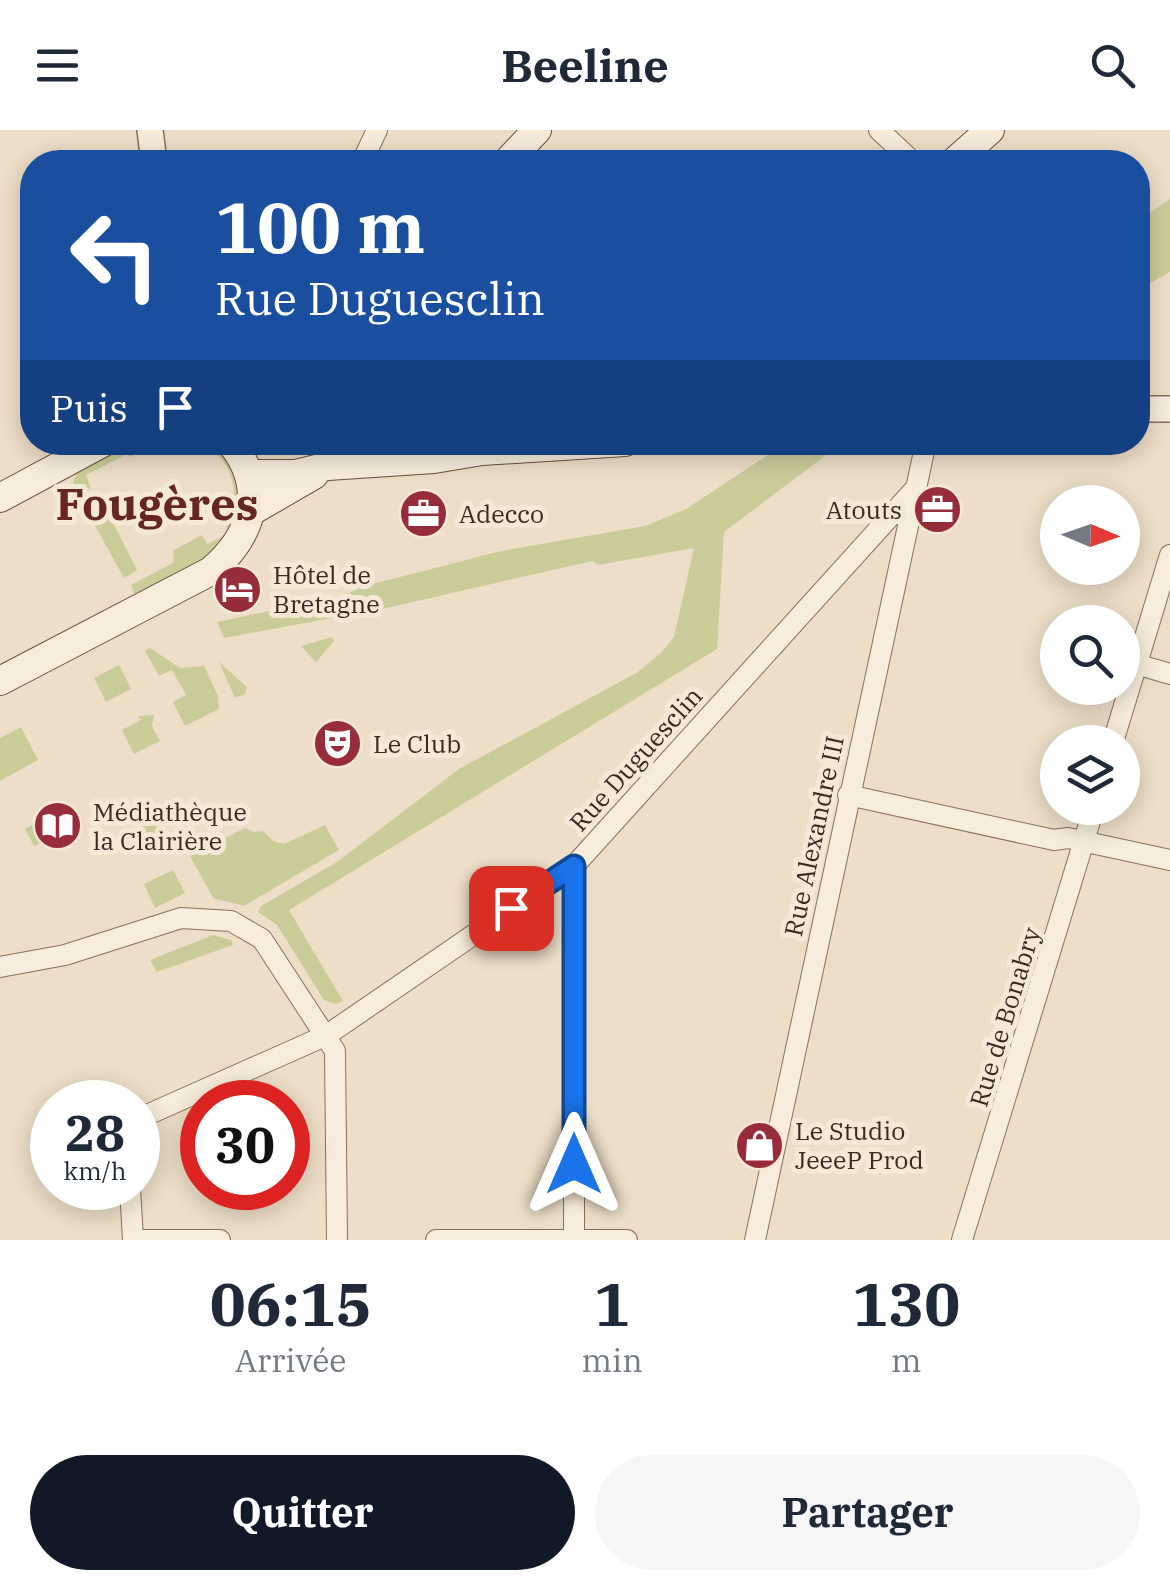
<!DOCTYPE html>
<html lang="fr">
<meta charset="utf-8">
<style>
body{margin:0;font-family:"IBM Plex Serif",serif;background:#f6f6f7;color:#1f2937;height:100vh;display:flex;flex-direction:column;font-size:38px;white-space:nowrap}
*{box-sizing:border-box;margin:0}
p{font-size:32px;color:#747a83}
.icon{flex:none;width:55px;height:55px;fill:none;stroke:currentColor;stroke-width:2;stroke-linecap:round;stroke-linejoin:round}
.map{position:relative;height:1110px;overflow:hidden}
.panel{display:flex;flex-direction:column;background:#fff;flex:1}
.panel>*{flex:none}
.banner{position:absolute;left:20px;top:20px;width:1130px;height:305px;border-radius:40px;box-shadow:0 5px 25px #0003;background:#1a4fa0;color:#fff;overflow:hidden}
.needle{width:65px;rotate:92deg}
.controls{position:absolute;left:1040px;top:355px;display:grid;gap:20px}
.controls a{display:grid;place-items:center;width:100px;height:100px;border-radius:50%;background:#fff;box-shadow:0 5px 25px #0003;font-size:50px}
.speed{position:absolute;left:30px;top:950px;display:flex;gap:20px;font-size:50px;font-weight:700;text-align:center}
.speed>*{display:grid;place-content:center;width:130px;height:130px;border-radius:50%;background:#fff;box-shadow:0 5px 25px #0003;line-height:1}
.speed small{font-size:25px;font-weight:400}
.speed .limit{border:15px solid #d22;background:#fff;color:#111}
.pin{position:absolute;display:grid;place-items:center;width:85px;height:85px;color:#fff;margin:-42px;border-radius:20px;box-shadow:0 5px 15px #0006}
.me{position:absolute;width:110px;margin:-55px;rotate:0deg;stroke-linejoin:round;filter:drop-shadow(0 0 8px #0008)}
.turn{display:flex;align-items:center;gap:35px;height:210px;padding:0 30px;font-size:45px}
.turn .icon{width:130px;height:130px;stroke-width:2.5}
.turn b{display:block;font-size:70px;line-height:85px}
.then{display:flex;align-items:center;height:95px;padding:0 30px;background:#0003;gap:20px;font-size:38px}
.eta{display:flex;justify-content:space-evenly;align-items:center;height:170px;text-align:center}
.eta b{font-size:60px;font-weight:700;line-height:70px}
.primary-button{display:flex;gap:20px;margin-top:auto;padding:20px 30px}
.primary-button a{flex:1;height:115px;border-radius:60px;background:#111827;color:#fff;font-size:40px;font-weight:700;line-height:115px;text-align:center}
.primary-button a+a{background:#f6f6f7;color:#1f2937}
header{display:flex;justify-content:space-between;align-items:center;height:130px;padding:0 30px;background:#fff;font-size:45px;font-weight:700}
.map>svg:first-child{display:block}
</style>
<header><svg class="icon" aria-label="menu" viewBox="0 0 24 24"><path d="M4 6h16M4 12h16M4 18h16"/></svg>Beeline<svg class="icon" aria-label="search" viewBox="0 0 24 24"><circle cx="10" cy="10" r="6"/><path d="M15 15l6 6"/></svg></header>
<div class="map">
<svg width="1170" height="1110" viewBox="0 0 1170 1110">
<rect width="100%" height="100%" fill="#eedec7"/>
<g fill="#cccc9b">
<polygon points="1170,69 1170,142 1138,160 1138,91"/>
<path d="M 125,313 L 129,313 L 135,325 L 130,327 L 127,324 L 86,345 L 91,358 L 70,366 C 75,330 95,328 125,313 Z"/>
<path d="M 195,313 L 212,313 L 236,338 L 242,388 L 209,431 L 137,469 L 131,455 L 173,433 L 174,420 L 202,405 L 207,414 L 230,403 L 226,397 C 242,363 234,325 195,313 Z"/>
<polygon points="838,316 724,402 717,519 289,780 343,871 335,874 324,870 277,795 258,782 261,776 337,732 459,639 638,542 662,522 674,507 694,418 598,435 592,431 391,477 224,508 217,492 341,466 365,456 501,421 645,396 686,379 774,321"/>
<polygon points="102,371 137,440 124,448 88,383 68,380 89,377"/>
<polygon points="332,507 334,511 316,532 301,516"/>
<polygon points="150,518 180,538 204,536 218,566 219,579 185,596 173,572 186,565 172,540 159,546 145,521"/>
<polygon points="219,532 247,557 245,564 235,568"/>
<polygon points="119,535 131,559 106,572 94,548"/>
<polygon points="154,585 152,596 160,611 134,624 122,600 141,590 138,586"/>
<polygon points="21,597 38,630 0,651 0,608"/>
<path d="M 141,678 L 152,682 L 157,699 L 172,711 C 151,711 132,701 141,678 Z"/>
<polygon points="63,679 72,696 34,716 25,699"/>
<polygon points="325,695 339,720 244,776 213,768 190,726 245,698 254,702 263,701 273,711 284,714"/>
<polygon points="173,740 185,763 155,778 144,754"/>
<polygon points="213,805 231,810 233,815 157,842 150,830"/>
</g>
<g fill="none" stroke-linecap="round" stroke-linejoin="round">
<defs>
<g id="minor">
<polyline points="879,0 913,32"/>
<polyline points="362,32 377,0"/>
<polyline points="1136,534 1170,544"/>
<polyline points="1113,612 1170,425"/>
<polyline points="848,665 1054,710 1068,708 1170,730"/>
<polyline points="0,837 65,825 181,788 231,791 262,809 335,921 337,1110"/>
<polyline points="138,989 327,905 574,736 915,359"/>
<polyline points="130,1058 133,1110"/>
<polyline points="574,1109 574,736"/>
<polyline points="133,1110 220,1110"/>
<polyline points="436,1110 627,1110"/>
<polyline points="755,1110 926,312"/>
<polyline points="962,1110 1094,678"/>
</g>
<g id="tertiary">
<polyline points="150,0 154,32"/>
<polyline points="1138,279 1170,279"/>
</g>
<g id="secondary">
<polyline points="507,32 537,0"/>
<polyline points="954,32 990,0"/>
<polyline points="250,344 295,344 328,336 434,329 482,321 625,312"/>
<polyline points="0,368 104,312"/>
<polyline points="250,382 314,345"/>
<path d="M 0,551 L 211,441 C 253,405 268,357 230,312"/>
</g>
</defs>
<use href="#minor" stroke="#896f5c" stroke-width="22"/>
<use href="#tertiary" stroke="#896f5c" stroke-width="28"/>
<use href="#secondary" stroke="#6b503f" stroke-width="30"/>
<use href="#minor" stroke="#f8ecda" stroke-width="20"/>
<use href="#tertiary" stroke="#f8ecda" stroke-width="25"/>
<use href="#secondary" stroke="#f8ecda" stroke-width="28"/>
</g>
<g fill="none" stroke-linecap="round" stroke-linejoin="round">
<defs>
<polyline id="route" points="511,778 574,736 574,1034"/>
</defs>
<use href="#route" stroke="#114b97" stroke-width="25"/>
<use href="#route" stroke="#1a73e8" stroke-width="18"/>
</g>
<defs>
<symbol id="office-disc" viewBox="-11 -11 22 22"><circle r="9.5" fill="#972d3a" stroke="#f5e9d6"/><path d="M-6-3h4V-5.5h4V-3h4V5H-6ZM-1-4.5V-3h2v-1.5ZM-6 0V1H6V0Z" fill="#fff"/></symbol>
<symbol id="hotel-disc" viewBox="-11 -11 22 22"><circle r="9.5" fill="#972d3a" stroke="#f5e9d6"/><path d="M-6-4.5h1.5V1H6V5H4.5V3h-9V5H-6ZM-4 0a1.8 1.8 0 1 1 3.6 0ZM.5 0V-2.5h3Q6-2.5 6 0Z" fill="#fff"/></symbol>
<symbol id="theatre-disc" viewBox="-11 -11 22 22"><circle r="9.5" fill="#972d3a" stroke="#f5e9d6"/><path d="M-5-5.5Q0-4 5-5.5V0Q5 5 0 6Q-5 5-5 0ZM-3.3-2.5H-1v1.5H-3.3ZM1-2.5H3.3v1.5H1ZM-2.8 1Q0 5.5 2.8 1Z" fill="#fff"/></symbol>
<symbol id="library-disc" viewBox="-11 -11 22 22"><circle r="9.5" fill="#972d3a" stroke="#f5e9d6"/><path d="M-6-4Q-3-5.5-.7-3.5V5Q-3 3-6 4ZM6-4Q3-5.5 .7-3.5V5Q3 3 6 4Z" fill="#fff"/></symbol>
<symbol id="shop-disc" viewBox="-11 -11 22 22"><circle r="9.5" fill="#972d3a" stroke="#f5e9d6"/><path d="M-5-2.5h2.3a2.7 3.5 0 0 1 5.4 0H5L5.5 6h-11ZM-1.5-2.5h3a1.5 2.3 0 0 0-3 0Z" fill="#fff"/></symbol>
</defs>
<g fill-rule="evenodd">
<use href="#office-disc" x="910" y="352" width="55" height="55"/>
<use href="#office-disc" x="396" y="356" width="55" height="55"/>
<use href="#hotel-disc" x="210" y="432" width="55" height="55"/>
<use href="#theatre-disc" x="310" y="586" width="55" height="55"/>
<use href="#library-disc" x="30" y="668" width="55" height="55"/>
<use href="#shop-disc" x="732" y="988" width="55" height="55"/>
</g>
<g text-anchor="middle" stroke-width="10" stroke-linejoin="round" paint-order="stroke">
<g font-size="25" fill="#3a2920" stroke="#f5e9d6" text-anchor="start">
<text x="902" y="389" text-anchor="end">Atouts</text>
<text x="459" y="393">Adecco</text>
<text x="273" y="454">Hôtel de<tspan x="273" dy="29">Bretagne</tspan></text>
<text x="373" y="623">Le Club</text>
<text x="93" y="691">Médiathèque<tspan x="93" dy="29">la Clairière</tspan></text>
<text x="795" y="1010">Le Studio<tspan x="795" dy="29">JeeeP Prod</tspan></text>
</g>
<g font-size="25" fill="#3a2920" stroke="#f5e9d6">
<text transform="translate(636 629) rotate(-48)" y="9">Rue Duguesclin</text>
<text transform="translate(814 706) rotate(-78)" y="9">Rue Alexandre III</text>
<text transform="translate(1005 887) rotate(-73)" y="9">Rue de Bonabry</text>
</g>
<g font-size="45" font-weight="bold" fill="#662720" stroke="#f5e9d6">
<text x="157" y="390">Fougères</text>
</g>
</g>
</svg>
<div class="controls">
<a><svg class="needle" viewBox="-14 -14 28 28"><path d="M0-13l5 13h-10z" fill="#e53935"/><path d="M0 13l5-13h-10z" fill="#747a83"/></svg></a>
<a><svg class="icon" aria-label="search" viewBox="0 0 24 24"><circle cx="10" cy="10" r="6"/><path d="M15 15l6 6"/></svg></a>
<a><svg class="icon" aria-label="layers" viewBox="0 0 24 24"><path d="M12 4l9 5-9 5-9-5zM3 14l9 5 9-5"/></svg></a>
</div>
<div class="speed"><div>28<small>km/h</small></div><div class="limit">30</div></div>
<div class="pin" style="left:511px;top:778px;background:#d93025"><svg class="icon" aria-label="arrive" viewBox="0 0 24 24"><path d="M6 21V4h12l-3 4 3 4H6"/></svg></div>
<svg class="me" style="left:574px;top:1034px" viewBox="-20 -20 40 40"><path d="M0-17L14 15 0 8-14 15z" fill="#1a73e8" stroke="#fff" stroke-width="4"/></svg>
<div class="banner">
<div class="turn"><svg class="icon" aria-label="left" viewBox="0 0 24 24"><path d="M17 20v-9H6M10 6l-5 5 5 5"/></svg><div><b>100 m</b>Rue Duguesclin</div></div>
<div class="then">Puis<svg class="icon" aria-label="arrive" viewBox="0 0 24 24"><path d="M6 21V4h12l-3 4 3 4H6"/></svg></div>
</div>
</div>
<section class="panel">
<div class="eta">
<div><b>06:15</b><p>Arrivée</p></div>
<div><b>1</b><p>min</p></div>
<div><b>130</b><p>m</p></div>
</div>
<div class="primary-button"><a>Quitter</a><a>Partager</a></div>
</section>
